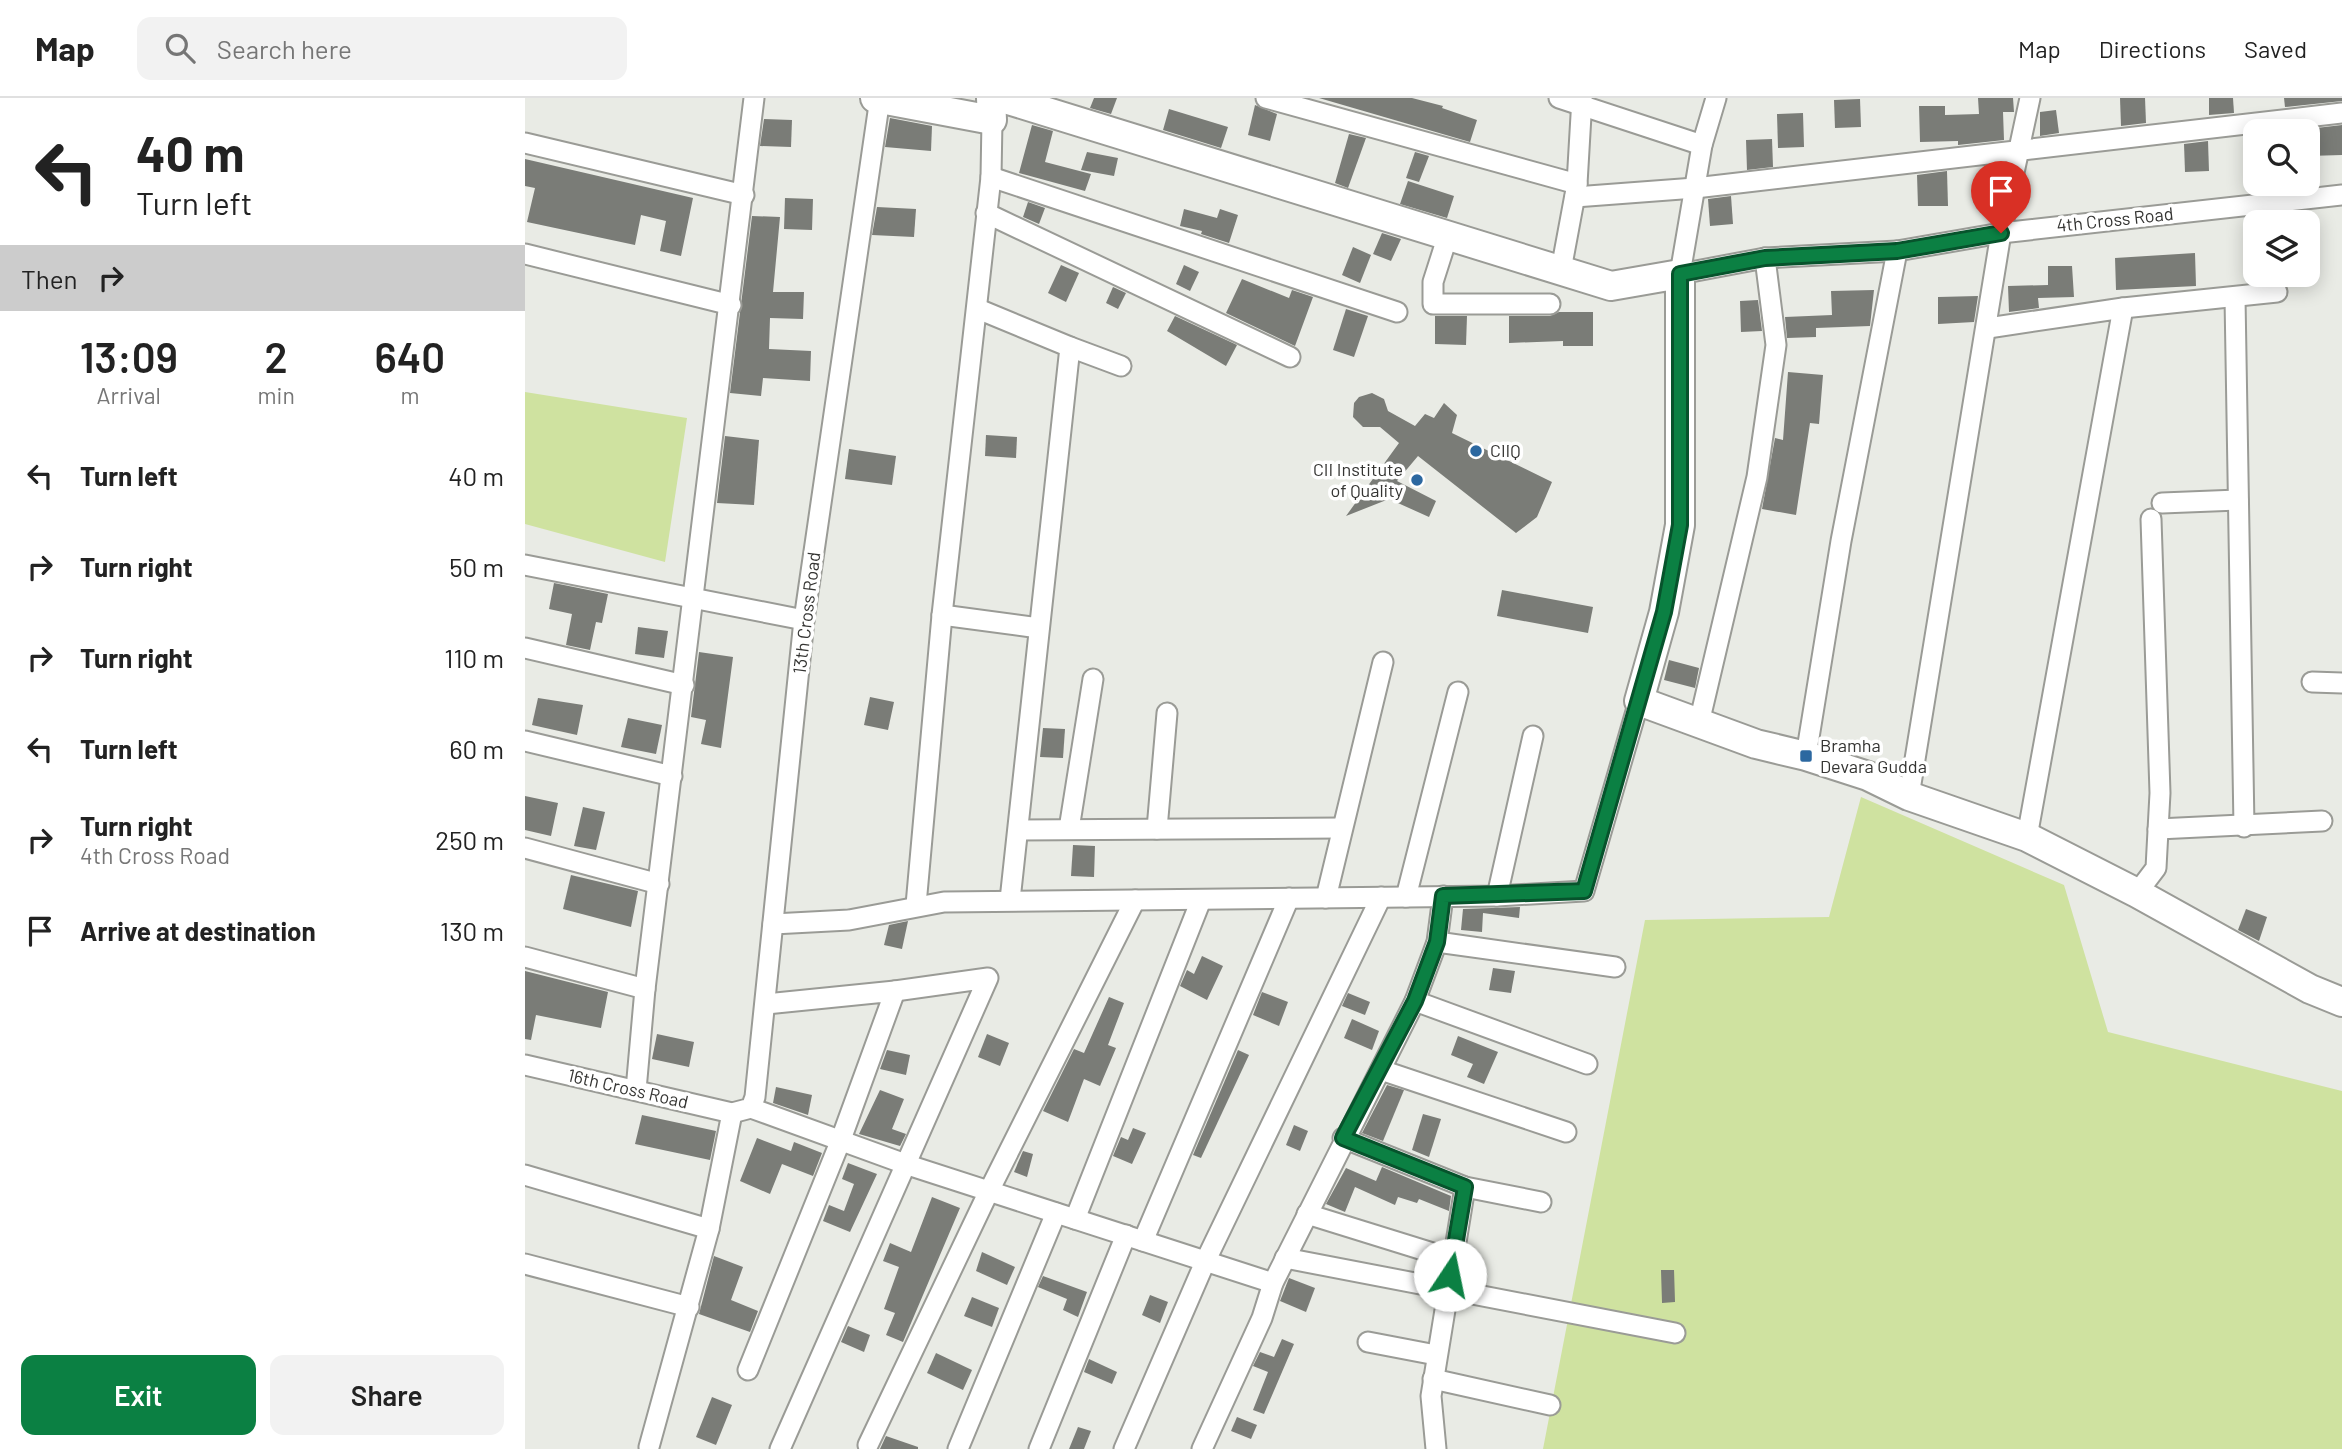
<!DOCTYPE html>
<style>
body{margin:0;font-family:Barlow,sans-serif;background:#f2f2f2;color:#222;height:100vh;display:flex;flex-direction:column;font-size:26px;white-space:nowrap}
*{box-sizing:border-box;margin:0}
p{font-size:23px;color:#767676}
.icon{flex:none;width:38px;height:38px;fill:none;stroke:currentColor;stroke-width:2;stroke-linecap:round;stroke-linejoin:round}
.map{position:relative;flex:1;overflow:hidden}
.drawer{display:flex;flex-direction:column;background:#fff;width:525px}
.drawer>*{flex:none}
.top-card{background:#fff;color:#222;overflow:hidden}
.fabs{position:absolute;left:1718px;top:21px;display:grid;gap:14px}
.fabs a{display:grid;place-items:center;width:77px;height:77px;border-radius:14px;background:#fff;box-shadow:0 4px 18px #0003;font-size:35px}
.pin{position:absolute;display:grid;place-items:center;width:60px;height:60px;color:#fff;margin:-72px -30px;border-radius:50% 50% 50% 0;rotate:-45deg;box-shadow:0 0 7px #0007}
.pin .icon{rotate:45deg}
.me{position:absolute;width:77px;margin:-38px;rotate:11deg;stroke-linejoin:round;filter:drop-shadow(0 0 5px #0008)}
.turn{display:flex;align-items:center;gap:24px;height:147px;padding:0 21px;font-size:32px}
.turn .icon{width:91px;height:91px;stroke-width:2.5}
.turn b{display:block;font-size:49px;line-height:60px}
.then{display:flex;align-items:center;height:66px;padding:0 21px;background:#0003;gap:14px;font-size:26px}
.eta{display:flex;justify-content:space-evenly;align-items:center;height:119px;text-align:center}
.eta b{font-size:42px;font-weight:600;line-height:49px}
.cta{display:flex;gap:14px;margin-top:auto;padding:14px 21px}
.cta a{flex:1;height:80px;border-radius:14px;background:#0b8043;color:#fff;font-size:28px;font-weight:600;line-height:80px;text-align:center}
.cta a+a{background:#f2f2f2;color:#222}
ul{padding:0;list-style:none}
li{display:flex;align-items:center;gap:21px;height:91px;padding:0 21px}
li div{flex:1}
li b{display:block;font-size:26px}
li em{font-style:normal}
header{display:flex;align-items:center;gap:42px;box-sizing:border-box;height:98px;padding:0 35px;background:#fff;border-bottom:2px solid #e0e0e0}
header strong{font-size:33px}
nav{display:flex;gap:38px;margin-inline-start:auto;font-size:24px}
.search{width:490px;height:63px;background:#f2f2f2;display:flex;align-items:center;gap:18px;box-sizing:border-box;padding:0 24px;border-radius:14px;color:#767676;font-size:26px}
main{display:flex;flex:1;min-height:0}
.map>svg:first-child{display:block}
</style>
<header>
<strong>Map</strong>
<div class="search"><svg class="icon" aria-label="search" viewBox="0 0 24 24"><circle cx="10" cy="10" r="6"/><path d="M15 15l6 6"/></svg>Search here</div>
<nav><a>Map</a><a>Directions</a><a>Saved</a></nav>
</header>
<main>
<section class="drawer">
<div class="top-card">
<div class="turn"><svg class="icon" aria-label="left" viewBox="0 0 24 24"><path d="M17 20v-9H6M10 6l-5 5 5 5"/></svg><div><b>40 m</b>Turn left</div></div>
<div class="then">Then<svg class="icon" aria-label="right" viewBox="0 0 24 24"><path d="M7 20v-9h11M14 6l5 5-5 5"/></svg></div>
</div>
<div class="eta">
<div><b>13:09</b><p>Arrival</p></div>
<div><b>2</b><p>min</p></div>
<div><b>640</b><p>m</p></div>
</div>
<ul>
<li><svg class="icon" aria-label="left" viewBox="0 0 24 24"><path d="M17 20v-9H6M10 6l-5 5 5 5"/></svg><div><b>Turn left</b></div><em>40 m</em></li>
<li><svg class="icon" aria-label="right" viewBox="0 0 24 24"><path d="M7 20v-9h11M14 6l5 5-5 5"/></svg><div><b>Turn right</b></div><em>50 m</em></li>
<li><svg class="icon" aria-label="right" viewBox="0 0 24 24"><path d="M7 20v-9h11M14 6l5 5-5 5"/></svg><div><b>Turn right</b></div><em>110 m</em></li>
<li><svg class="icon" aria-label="left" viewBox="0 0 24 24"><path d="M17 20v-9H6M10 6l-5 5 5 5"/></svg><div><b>Turn left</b></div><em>60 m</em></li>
<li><svg class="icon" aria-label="right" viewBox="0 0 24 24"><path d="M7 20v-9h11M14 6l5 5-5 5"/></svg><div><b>Turn right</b><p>4th Cross Road</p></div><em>250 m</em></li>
<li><svg class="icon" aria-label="arrive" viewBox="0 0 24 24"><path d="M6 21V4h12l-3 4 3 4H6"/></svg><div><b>Arrive at destination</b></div><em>130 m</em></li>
</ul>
<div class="cta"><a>Exit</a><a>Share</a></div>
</section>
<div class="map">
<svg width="1817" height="1351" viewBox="0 0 1817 1351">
<rect width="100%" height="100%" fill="#e9ebe5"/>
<g fill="#cfe2a0">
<polygon points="0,294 162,320 140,464 0,426"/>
<polygon points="1336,699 1539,787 1583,934 1817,993 1817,1351 1018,1351 1120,822 1304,819"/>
</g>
<g fill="#7a7c77">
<polygon points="569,0 592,0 586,16 565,10"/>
<polygon points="794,0 887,0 918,8 917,10 952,22 945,44"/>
<polygon points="1453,0 1488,0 1489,14 1478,14 1479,42 1433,47 1433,43 1395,44 1394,8 1420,8 1420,17 1454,16"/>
<polygon points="1595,0 1620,0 1621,25 1596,28"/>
<polygon points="1684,0 1708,0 1709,15 1684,17"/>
<polygon points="1759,0 1817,0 1817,3 1760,9"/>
<polygon points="1335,1 1336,29 1310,30 1309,2"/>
<polygon points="730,7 752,16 745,43 723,37"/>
<polygon points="644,11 703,29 696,50 638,32"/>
<polygon points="1531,12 1534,35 1515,38 1515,14"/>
<polygon points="1278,15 1279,49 1253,50 1252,16"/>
<polygon points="365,20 407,28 406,53 360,49"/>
<polygon points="239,21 267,22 266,49 235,48"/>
<polygon points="507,27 528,33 520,64 566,76 560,93 494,75"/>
<polygon points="1817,27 1817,57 1783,58 1783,33 1766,33"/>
<polygon points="824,36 841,40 823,90 810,85"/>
<polygon points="1247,41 1248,69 1222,72 1221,42"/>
<polygon points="1683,43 1684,73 1660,74 1659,46"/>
<polygon points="562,54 593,60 589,78 556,72"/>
<polygon points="890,54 904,58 894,84 881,80"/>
<polygon points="0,61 168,100 156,158 135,153 141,123 116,117 110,147 2,124 10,90 0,88"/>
<polygon points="1422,73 1423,108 1393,108 1392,77"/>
<polygon points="883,83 929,98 922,120 875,106"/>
<polygon points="1206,98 1208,126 1185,128 1183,101"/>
<polygon points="260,100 288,101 287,132 259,131"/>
<polygon points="503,104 520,110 514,126 498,119"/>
<polygon points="352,109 391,111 389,139 347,137"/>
<polygon points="659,111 692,120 695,111 713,117 704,145 676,136 677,133 655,128"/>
<polygon points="227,118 255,119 248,194 279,194 278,221 245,220 244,251 286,253 285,283 238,280 236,298 205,295"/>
<polygon points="857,135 876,141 866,163 848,156"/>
<polygon points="828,149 846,157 835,185 817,177"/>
<polygon points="1670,155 1671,188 1591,192 1590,160"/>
<polygon points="536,167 554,175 541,204 523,195"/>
<polygon points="659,167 674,174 665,193 651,186"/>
<polygon points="1523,168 1547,168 1549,199 1513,200 1514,210 1484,214 1483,188 1523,187"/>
<polygon points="717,181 764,200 767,192 788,199 770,248 701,215"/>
<polygon points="588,189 601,195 593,211 581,205"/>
<polygon points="1349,192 1345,228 1291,230 1291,239 1262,240 1260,219 1307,217 1306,193"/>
<polygon points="1453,198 1449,224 1413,226 1413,199"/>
<polygon points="1233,202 1237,233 1216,234 1215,203"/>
<polygon points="821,211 843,218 829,259 808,252"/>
<polygon points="1034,214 1068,214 1068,248 1038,248 1038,243 984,245 984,218 1025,218"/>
<polygon points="650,218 712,247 701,268 642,233"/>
<polygon points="910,218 942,218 941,247 910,246"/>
<polygon points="1263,274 1298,277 1294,326 1285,325 1271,417 1237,411 1250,340 1258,342"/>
<polygon points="847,295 859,301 863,313 890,328 900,316 909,320 919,305 932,317 927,335 1027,384 1012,419 991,435 893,358 872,383 911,403 904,419 864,401 821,418 874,345 855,329 838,329 828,319 829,305 834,299"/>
<polygon points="461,337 492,339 491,360 460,358"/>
<polygon points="200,338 234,342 229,407 192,405"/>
<polygon points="324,351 371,358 367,387 320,381"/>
<polygon points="29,485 83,496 77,525 71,524 65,552 41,547 47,516 24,511"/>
<polygon points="977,492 1068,509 1063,535 972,518"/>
<polygon points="113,529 143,533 139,560 110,556"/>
<polygon points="174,554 208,559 196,650 176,646 181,622 166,619"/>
<polygon points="1144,562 1174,570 1170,590 1139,582"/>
<polygon points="345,599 369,604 363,632 339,627"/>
<polygon points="13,600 58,607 52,637 7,627"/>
<polygon points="103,620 137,627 131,656 96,649"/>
<polygon points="518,630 540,631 538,660 515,659"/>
<polygon points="0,698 33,705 26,738 0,732"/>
<polygon points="58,709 80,714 71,752 49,748"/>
<polygon points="548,747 570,748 569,779 546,778"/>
<polygon points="46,777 113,793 106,829 38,811"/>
<polygon points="995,809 994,820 958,815 957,834 936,832 938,811"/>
<polygon points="1721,811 1742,819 1734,843 1713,832"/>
<polygon points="383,823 377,851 359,847 364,827"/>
<polygon points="677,858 698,868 682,902 655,888 662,872 669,876"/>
<polygon points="968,870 990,873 986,895 964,892"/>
<polygon points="0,873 83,894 76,930 11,917 6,942 0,941"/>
<polygon points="737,894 763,904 754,928 728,917"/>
<polygon points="823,895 845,904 840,917 817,908"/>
<polygon points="584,899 599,905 583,947 591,950 575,988 559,981 543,1024 518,1013 549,951 559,955"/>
<polygon points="827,921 854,933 847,952 819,940"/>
<polygon points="132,936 169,944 164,969 127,961"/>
<polygon points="462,936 484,945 475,968 453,959"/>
<polygon points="933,938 973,954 959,986 942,979 948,966 926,957"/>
<polygon points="362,952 385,957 381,977 355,971"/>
<polygon points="713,952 724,957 676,1060 668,1057"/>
<polygon points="862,987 879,992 858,1043 837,1035"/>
<polygon points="251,989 287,997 283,1017 248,1005"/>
<polygon points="355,992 379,1001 367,1031 381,1036 375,1048 334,1036"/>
<polygon points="898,1016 916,1021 904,1059 887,1052"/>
<polygon points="117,1017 191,1033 185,1062 110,1046"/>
<polygon points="769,1027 783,1033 775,1053 761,1047"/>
<polygon points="608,1030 621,1035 607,1066 588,1058 596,1039 603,1042"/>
<polygon points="232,1040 266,1053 269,1044 297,1055 288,1078 257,1066 245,1096 215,1083"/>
<polygon points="498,1053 508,1056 502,1079 489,1074"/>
<polygon points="323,1065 352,1076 325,1134 298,1123 304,1107 319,1113 329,1086 317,1081"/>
<polygon points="857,1069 926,1098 924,1113 894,1101 892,1105 873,1099 870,1107 830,1089 820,1114 801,1106 821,1070 851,1083"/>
<polygon points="407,1099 435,1110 378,1244 361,1237 370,1215 359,1211 374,1169 358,1163 365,1145 386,1154"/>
<polygon points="457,1154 490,1169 482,1187 451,1173"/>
<polygon points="189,1158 218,1169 206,1202 233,1213 225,1234 174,1216"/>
<polygon points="1136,1172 1149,1172 1150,1204 1137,1205"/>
<polygon points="518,1178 562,1194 553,1219 538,1212 542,1201 513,1189"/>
<polygon points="764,1180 790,1190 781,1214 755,1203"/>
<polygon points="625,1197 643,1204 635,1225 617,1217"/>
<polygon points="447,1199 474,1210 467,1229 439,1218"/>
<polygon points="323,1228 345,1237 339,1254 316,1244"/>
<polygon points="757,1241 769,1246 739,1316 728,1312 743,1274 728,1268 735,1254 749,1259"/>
<polygon points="411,1255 447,1272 438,1292 402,1275"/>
<polygon points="564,1261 592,1274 587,1286 559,1274"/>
<polygon points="187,1299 207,1307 191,1347 171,1339"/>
<polygon points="712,1319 732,1327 726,1341 706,1333"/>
<polygon points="553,1329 566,1333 559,1351 544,1351"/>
<polygon points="361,1338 393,1349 393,1351 355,1351"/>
</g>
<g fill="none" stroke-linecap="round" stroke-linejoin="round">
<defs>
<g id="street">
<polyline points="741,0 1052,86"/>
<polyline points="1034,0 1177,47"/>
<polyline points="1191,0 1177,47 1155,176 1240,160 1372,153 1476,135 1817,97"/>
<polyline points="0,45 219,97"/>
<polyline points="466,79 872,214"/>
<polyline points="1050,99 1170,90 1817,15"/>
<polyline points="461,115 765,259"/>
<polyline points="923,137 908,184 908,206 1025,206"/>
<polyline points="0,156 206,207"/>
<polyline points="1036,172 1052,86 1057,0"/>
<polyline points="1710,200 1719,729"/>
<polyline points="1598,210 1752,194"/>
<polyline points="453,211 545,249 485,802"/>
<polyline points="1463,230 1598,210 1502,739"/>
<polyline points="545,249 596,268"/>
<polyline points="1637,405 1713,402"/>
<polyline points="0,467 279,522"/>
<polyline points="417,517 514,530"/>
<polyline points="0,550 159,587"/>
<polyline points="1787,584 1817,585"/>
<polyline points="1174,625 1232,379 1251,247 1240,160"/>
<polyline points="0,643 147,678"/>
<polyline points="1281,658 1316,443 1372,153"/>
<polyline points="1384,698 1476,135 1505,0"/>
<polyline points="544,731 568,581"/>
<polyline points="632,731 642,615"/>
<polyline points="1633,731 1797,723"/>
<polyline points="494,732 816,730"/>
<polyline points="0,750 134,786"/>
<polyline points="1612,795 1631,770 1635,695 1626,421"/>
<polyline points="972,798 1008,638"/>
<polyline points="881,799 933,594"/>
<polyline points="801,800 858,564"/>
<polyline points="391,807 417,517 466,79 467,22"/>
<polyline points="248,826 324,822 419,804 972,798 1059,793 1114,603"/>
<polyline points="912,844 1090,869"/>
<polyline points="0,859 120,891"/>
<polyline points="890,903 1062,966"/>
<polyline points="0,967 207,1015 226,1010 230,999 279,522 355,0"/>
<polyline points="856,972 1041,1034"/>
<polyline points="111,992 120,891 229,0"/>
<polyline points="226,1010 383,1067 748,1185 890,903 912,844 918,798"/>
<polyline points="818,1040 940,1089 906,1298 911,1351"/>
<polyline points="0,1077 184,1131"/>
<polyline points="940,1089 1016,1104"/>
<polyline points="782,1116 927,1161"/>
<polyline points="550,1121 676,802"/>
<polyline points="618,1143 764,800"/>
<polyline points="760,1160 1150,1235"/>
<polyline points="0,1166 164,1209"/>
<polyline points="843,1244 911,1257"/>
<polyline points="223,1272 315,1044 370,893 241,906"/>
<polyline points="908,1281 1025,1307"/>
<polyline points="343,1347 464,1093 610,802"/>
<polyline points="124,1349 184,1131 207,1015"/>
<polyline points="255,1351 463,880 370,893"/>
<polyline points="433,1351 531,1115"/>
<polyline points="514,1351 601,1137"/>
<polyline points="599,1351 680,1164 856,799"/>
<polyline points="677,1351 737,1220 748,1185"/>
</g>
<g id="secondary">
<polyline points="350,0 467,22 466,0"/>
<polyline points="477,0 1086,188 1155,176 1155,427 1139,514 1114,603 1231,646 1281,658 1343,678 1384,698 1502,739 1612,795 1785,891 1817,904"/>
</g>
</defs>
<use href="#street" stroke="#9a9b96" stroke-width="23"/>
<use href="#secondary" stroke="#9a9b96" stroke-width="32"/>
<use href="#street" stroke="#fff" stroke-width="19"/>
<use href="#secondary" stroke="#fff" stroke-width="28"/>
</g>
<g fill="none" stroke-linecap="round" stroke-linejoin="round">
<defs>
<polyline id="route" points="925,1177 940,1089 818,1040 890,903 912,844 918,798 1059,793 1139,514 1155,427 1155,176 1240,160 1372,153 1476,135"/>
</defs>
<use href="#route" stroke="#07532c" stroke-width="18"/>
<use href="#route" stroke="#0b8043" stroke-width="12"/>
</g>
<g fill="#2c68a0" stroke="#fff" stroke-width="2.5">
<circle cx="951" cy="353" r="7"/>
<circle cx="892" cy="382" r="7"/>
<rect x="1274" y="651" width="14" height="14" rx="3.5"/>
</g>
<g text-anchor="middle" stroke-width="7" stroke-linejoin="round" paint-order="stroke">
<g font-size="18" fill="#343432" stroke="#fff">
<text transform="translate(1590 122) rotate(-6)" y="6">4th Cross Road</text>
<text transform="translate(282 515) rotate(-83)" y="6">13th Cross Road</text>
<text transform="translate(103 991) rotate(13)" y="6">16th Cross Road</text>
</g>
<g font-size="18" fill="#343432" stroke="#fff" text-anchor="start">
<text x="965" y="359">CIIQ</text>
<text x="878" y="378" text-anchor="end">CII Institute<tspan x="878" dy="21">of Quality</tspan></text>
<text x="1295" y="654">Bramha<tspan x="1295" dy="21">Devara Gudda</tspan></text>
</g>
</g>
</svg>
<div class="fabs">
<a><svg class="icon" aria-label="search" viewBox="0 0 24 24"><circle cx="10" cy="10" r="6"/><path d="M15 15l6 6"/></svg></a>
<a><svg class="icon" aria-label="layers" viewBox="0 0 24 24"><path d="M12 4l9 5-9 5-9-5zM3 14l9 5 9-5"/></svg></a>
</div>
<div class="pin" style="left:1476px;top:135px;background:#d93025"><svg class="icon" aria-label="arrive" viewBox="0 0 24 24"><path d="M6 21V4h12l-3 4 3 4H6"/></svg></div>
<svg class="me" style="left:925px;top:1177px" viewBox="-20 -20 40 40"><circle r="19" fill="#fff"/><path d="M0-13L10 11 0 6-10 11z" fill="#0b8043"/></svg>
</div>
</main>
